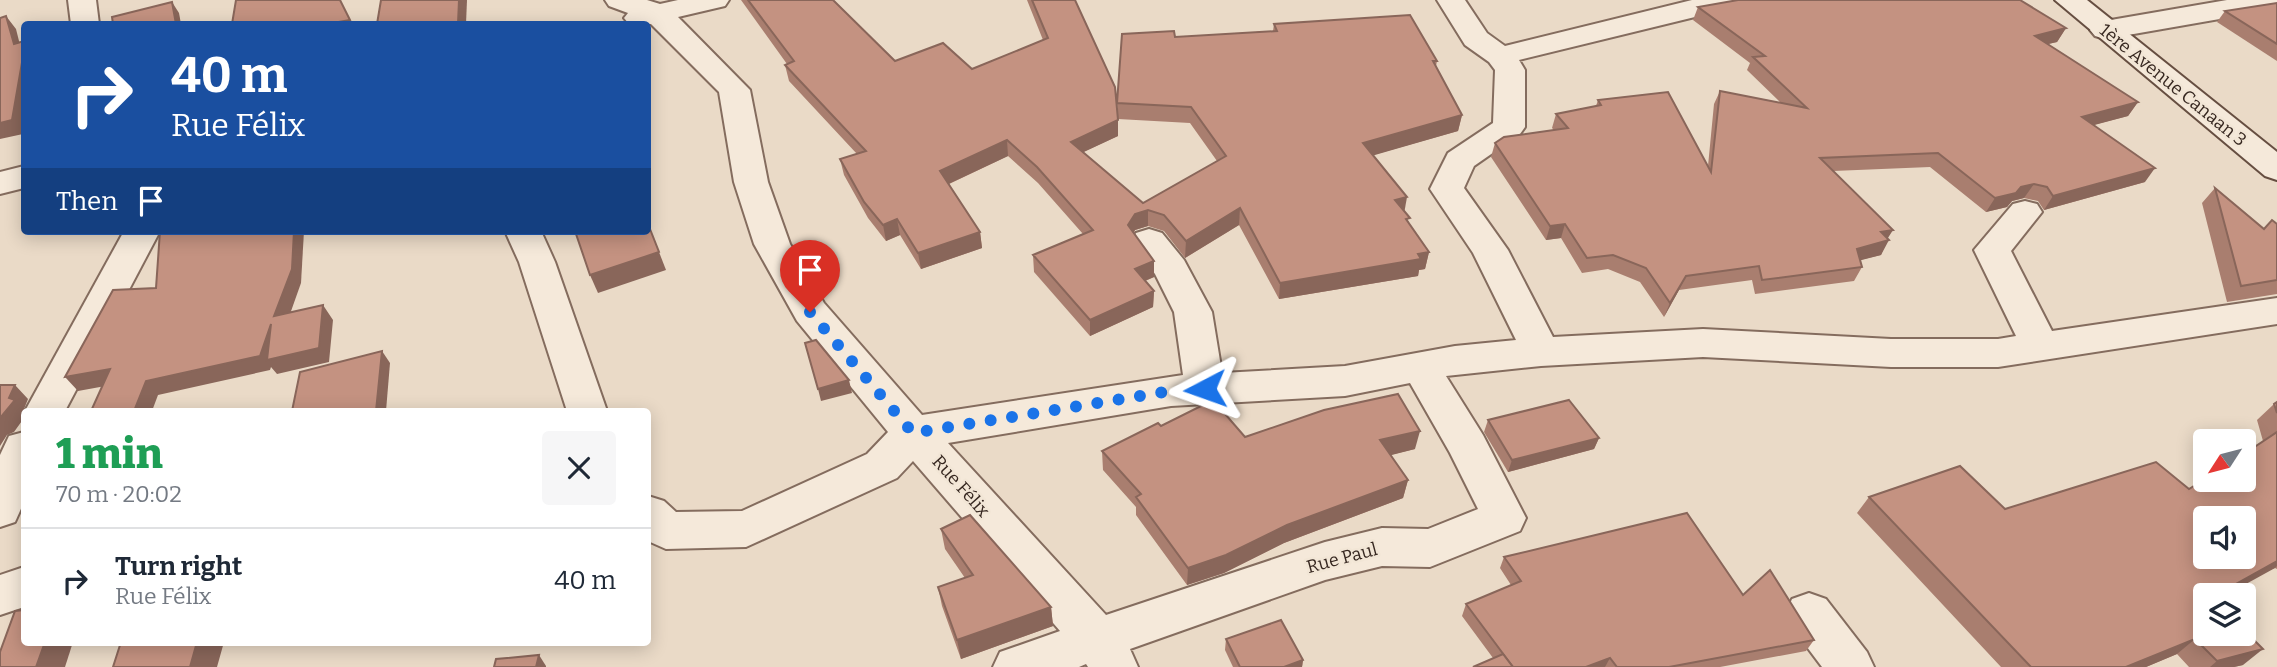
<!DOCTYPE html>
<meta charset="utf-8">
<style>
body{margin:0;font-family:Bitter,serif;background:#f6f6f7;color:#1f2937;height:100vh;display:flex;flex-direction:column;font-size:26px;white-space:nowrap}
*{box-sizing:border-box;margin:0}
p{font-size:23px;color:#747a83}
.icon{flex:none;width:38px;height:38px;fill:none;stroke:currentColor;stroke-width:2;stroke-linecap:round;stroke-linejoin:round}
.map{position:relative;flex:1;overflow:hidden}
.side{position:absolute;left:21px;top:408px;width:630px;height:238px;display:flex;flex-direction:column;background:#fff;border-radius:7px;box-shadow:0 4px 18px #0003}
.side>*{flex:none}
.top-card{position:absolute;left:21px;top:21px;width:630px;height:214px;border-radius:7px;box-shadow:0 4px 18px #0003;background:#1a4fa0;color:#fff;overflow:hidden}
.needle{width:46px;rotate:234deg}
.buttons{position:absolute;left:2193px;top:429px;display:grid;gap:14px}
.buttons a{display:grid;place-items:center;width:63px;height:63px;border-radius:7px;background:#fff;box-shadow:0 4px 18px #0003;font-size:35px}
.pin{position:absolute;display:grid;place-items:center;width:60px;height:60px;color:#fff;margin:-72px -30px;border-radius:50% 50% 50% 0;rotate:-45deg;box-shadow:0 0 7px #0007}
.pin .icon{rotate:45deg}
.me{position:absolute;width:77px;margin:-38px;rotate:266deg;stroke-linejoin:round;filter:drop-shadow(0 0 5px #0008)}
.turn{display:flex;align-items:center;gap:24px;height:147px;padding:0 35px;font-size:32px}
.turn .icon{width:91px;height:91px;stroke-width:2.5}
.turn b{display:block;font-size:49px;line-height:60px}
.then{display:flex;align-items:center;height:66px;padding:0 35px;background:#0003;gap:14px;font-size:26px}
.round{display:grid;place-items:center;flex:none;width:74px;height:74px;border-radius:7px;background:#f6f6f7}
.headline{display:flex;align-items:center;justify-content:space-between;height:119px;padding:0 35px}
h1{font-size:42px;font-weight:800;line-height:52px;color:#1e9e55}
ul{padding:0;list-style:none}
li{display:flex;align-items:center;gap:21px;height:105px;padding:0 35px;border-top:2px solid #e0e1e3}
li div{flex:1}
li b{display:block;font-size:26px}
li em{font-style:normal}
.map>svg:first-child{display:block}
</style>
<div class="map">
<svg width="2277" height="667" viewBox="0 0 2277 667">
<rect width="100%" height="100%" fill="#eadac7"/>
<g fill="none" stroke-linecap="round" stroke-linejoin="round">
<defs>
<g id="minor">
<polygon points="68,0 96,0 99,24 71,24"/>
<path d="M 605,0 L 647,0 L 660,4 L 678,0 L 729,0 L 725,6 L 678,17 L 750,90 L 768,182 L 790,244 L 824,303 L 922,415 L 1183,375 L 1174,312 L 1155,274 L 1131,241 L 1136,233 L 1149,229 L 1162,233 L 1184,260 L 1212,312 L 1222,373 L 1345,366 L 1455,346 L 1516,340 L 1473,253 L 1430,189 L 1448,153 L 1493,123 L 1495,70 L 1489,62 L 1465,45 L 1437,0 L 1465,0 L 1487,33 L 1505,46 L 1692,0 L 1764,0 L 1760,6 L 1699,16 L 1519,60 L 1525,70 L 1525,127 L 1520,134 L 1474,166 L 1464,188 L 1508,250 L 1553,337 L 1703,329 L 1891,339 L 1998,339 L 2016,336 L 1974,250 L 2013,204 L 2025,201 L 2037,204 L 2042,212 L 2011,251 L 2052,331 L 2277,298 L 2277,324 L 1998,367 L 1891,367 L 1703,357 L 1541,366 L 1446,376 L 1483,435 L 1526,518 L 1520,531 L 1430,567 L 1382,566 L 1325,580 L 1130,649 L 1138,667 L 1088,667 L 1086,664 L 1079,667 L 993,667 L 1000,652 L 1060,631 L 913,461 L 897,478 L 746,547 L 666,549 L 648,541 L 648,496 L 664,501 L 676,512 L 742,511 L 867,454 L 888,432 L 797,321 L 754,244 L 734,182 L 719,92 L 651,24 L 629,24 L 624,18 L 628,13 L 609,6 ZM 1410,383 L 1450,453 L 1478,509 L 1428,529 L 1382,528 L 1325,542 L 1106,615 L 948,443 L 1171,406 L 1345,396 Z"/>
<polygon points="2227,0 2277,0 2277,9 2105,39 2095,36 2090,30 2095,24 2105,21"/>
<polygon points="24,166 24,188 0,194 0,172"/>
<polygon points="124,231 160,231 65,411 25,411"/>
<polygon points="505,231 541,231 555,262 607,411 567,411 519,262"/>
<polygon points="24,432 24,502 15,522 0,527 0,455 9,436"/>
<polygon points="24,567 24,607 0,615 0,575"/>
<polygon points="1809,593 1826,599 1867,652 1874,667 1822,667 1792,627 1786,613 1792,599"/>
</g>
<polygon id="secondary" points="2055,0 2087,0 2277,152 2277,180 2265,176"/>
</defs>
<use href="#minor" stroke="#846c5e" stroke-width="4"/>
<use href="#secondary" stroke="#664e41" stroke-width="4"/>
<use href="#minor" fill="#f5e9da" fill-rule="evenodd"/>
<use href="#secondary" fill="#f5e9da" fill-rule="evenodd"/>
</g>
<g fill="#a97e6f" fill-rule="evenodd">
<path d="M 741,0 L 833,0 L 895,61 L 972,69 L 1043,40 L 1027,0 L 1075,0 L 1118,119 L 1117,103 L 1175,37 L 1273,31 L 1274,24 L 1437,61 L 1436,66 L 1462,115 L 1458,131 L 1373,155 L 1404,211 L 1409,223 L 1429,252 L 1425,269 L 1419,270 L 1418,276 L 1279,299 L 1239,225 L 1185,258 L 1164,231 L 1148,226 L 1135,230 L 1134,233 L 1154,277 L 1145,281 L 1154,291 L 1153,307 L 1090,336 L 1034,272 L 1033,255 L 1083,234 L 1038,183 L 1008,156 L 949,184 L 980,232 L 982,248 L 921,269 L 900,235 L 886,241 L 868,218 L 844,175 L 840,159 L 857,154 L 789,81 L 785,65 L 787,64 ZM 1118,119 L 1190,123 L 1217,161 L 1143,203 L 1083,152 L 1118,136 Z"/>
<polygon points="2277,3 2277,61 2217,22 2225,11"/>
<polygon points="1698,7 2066,28 2057,42 2048,44 2138,102 2128,116 2093,125 2145,182 2044,210 2038,201 2024,198 2012,201 2007,207 1986,212 1930,167 1833,171 1887,239 1881,255 1860,260 1862,267 1854,281 1755,294 1752,280 1679,290 1664,317 1640,282 1608,269 1582,273 1561,238 1546,240 1491,157 1495,143 1554,130 1552,128 1556,114 1596,106 1598,100 1708,166 1714,104 1720,91 1781,103 1747,70 1750,63 1693,20"/>
<polygon points="2215,188 2264,229 2277,224 2277,294 2227,302 2202,203"/>
<polygon points="2277,402 2277,569 2275,568 2205,595 2243,665 2234,667 2189,667 2177,654 2146,667 2001,667 1857,513 1869,497 2005,509 2189,489 2263,441 2257,420 2274,404"/>
<polygon points="1488,420 1599,438 1594,449 1508,472 1484,432"/>
<polygon points="1161,426 1245,437 1415,449 1390,455 1408,480 1403,498 1284,543 1224,573 1187,585 1136,515 1136,507 1103,470 1102,451"/>
<polygon points="941,529 1051,607 1053,626 961,659 942,606 938,587 965,578 945,549"/>
<polygon points="1504,557 1743,595 1814,640 1806,651 1720,667 1473,667 1493,658 1462,616 1466,604 1511,585 1500,568"/>
<polygon points="1226,639 1303,660 1302,667 1233,667 1225,650"/>
</g>
<g fill="#89665a">
<polygon points="340,0 352,24 327,24"/>
<polygon points="459,0 467,0 466,24 458,24"/>
<polygon points="172,2 179,13 181,24 176,24"/>
<polygon points="6,16 16,29 23,57 24,51 24,126 23,134 0,139 0,123 14,44"/>
<polygon points="2066,28 2057,42 2027,49 2035,36"/>
<polygon points="2138,102 2128,116 2072,131 2082,117"/>
<polygon points="1462,115 1458,131 1361,159 1363,143"/>
<polygon points="1118,120 1118,136 1071,158 1071,142"/>
<polygon points="1007,140 1008,156 942,187 940,171"/>
<polygon points="2155,168 2145,182 2044,210 2053,196"/>
<polygon points="2034,184 2024,198 2012,201 2007,207 1986,212 1995,198 2021,187"/>
<polygon points="1407,197 1404,214 1395,200"/>
<polygon points="1240,208 1239,225 1185,258 1186,241"/>
<polygon points="1148,210 1148,226 1135,230 1128,241 1128,225 1135,214"/>
<polygon points="897,219 900,235 886,241 883,225"/>
<polygon points="1565,224 1561,238 1546,240 1550,226"/>
<polygon points="1893,230 1886,241 1889,240 1881,255 1850,263 1857,249 1881,232"/>
<polygon points="294,231 304,231 301,283 284,331 274,316"/>
<polygon points="980,232 982,248 921,269 918,253"/>
<polygon points="659,252 666,270 598,293 590,275"/>
<polygon points="1429,252 1425,269 1419,270 1418,276 1279,299 1280,283"/>
<polygon points="1154,261 1154,277 1135,285 1135,269"/>
<polygon points="1686,276 1679,290 1664,317 1670,303"/>
<polygon points="1154,291 1153,307 1090,336 1090,320"/>
<polygon points="323,305 333,320 329,362 277,374 271,367 270,370 158,395 152,411 134,411 146,381 271,324"/>
<polygon points="382,351 390,363 386,411 376,411"/>
<polygon points="110,369 122,383 78,391 65,377"/>
<polygon points="849,380 852,393 821,401 818,389"/>
<polygon points="15,385 28,399 24,409 26,411 24,411 24,418 14,432 7,435 0,446 0,418"/>
<polygon points="1420,431 1415,449 1376,459 1380,440"/>
<polygon points="1599,438 1594,449 1508,472 1512,460"/>
<polygon points="1408,480 1403,498 1284,543 1224,573 1187,585 1188,568 1287,525"/>
<polygon points="2277,561 2277,566 2275,568 2226,595 2216,595"/>
<polygon points="1051,607 1053,626 961,659 957,640"/>
<polygon points="2195,639 2177,654 2146,667 2126,667"/>
<polygon points="45,642 73,642 65,667 36,667"/>
<polygon points="197,642 224,642 217,667 190,667"/>
<polygon points="2263,649 2243,665 2234,667 2210,667 2217,661"/>
<polygon points="539,655 546,666 546,667 536,667"/>
<polygon points="1610,658 1605,667 1586,667"/>
<polygon points="1303,660 1302,667 1284,667"/>
</g>
<g fill="#c49281" stroke="#89665a" stroke-width="2" fill-rule="evenodd">
<polygon points="236,0 340,0 350,20 327,24 232,24"/>
<polygon points="381,0 459,0 458,24 377,24"/>
<polygon points="748,0 833,0 895,61 943,43 972,69 1048,38 1032,0 1075,0 1115,87 1118,120 1071,142 1143,203 1226,156 1191,107 1117,103 1122,34 1174,31 1175,37 1277,31 1274,24 1410,15 1437,61 1433,61 1462,115 1363,143 1407,197 1395,200 1410,218 1406,219 1429,252 1418,254 1421,259 1280,283 1240,208 1186,241 1164,215 1148,210 1135,214 1128,225 1154,261 1135,269 1154,291 1090,320 1033,255 1093,230 1037,167 1007,140 940,171 980,232 918,253 897,219 883,225 864,202 840,159 866,151 785,65 794,61"/>
<polygon points="1738,0 2020,0 2066,28 2035,36 2138,102 2082,117 2155,168 2053,196 2047,187 2034,184 2021,187 2016,193 1995,198 1938,153 1820,158 1893,230 1881,232 1889,240 1857,249 1862,267 1762,280 1759,266 1686,276 1670,303 1646,268 1613,255 1587,258 1565,224 1550,226 1495,143 1504,137 1568,128 1556,114 1601,105 1598,100 1668,92 1711,172 1720,91 1807,108 1753,57 1765,56 1698,7"/>
<polygon points="172,2 176,24 113,24 112,17"/>
<polygon points="2277,3 2277,44 2225,11"/>
<polygon points="6,16 14,44 24,41 24,51 12,120 0,123 0,18"/>
<polygon points="2215,188 2264,229 2272,220 2277,224 2277,280 2241,286"/>
<polygon points="648,224 659,252 590,275 575,231 648,231"/>
<polygon points="160,231 294,231 292,269 274,316 323,305 319,348 267,360 271,324 260,356 146,381 134,411 91,411 110,369 65,377 113,290 156,288"/>
<polygon points="816,340 849,380 818,389 805,343"/>
<polygon points="382,351 376,411 292,411 300,372"/>
<polygon points="0,385 15,385 9,398 15,400 0,418"/>
<polygon points="1398,394 1420,431 1380,440 1408,480 1287,525 1226,555 1188,568 1136,497 1141,494 1102,451 1158,423 1161,426 1213,400 1245,437 1324,410"/>
<polygon points="1569,400 1599,438 1512,460 1488,420"/>
<polygon points="2277,402 2277,413 2274,404"/>
<path d="M 2277,432 L 2277,561 L 2216,595 L 2205,595 L 2205,634 L 2244,634 L 2244,630 L 2263,649 L 2217,661 L 2195,639 L 2126,667 L 2031,667 L 1869,497 L 1960,466 L 2005,509 L 2156,462 L 2189,489 L 2205,479 L 2244,480 L 2244,454 ZM 2205,518 L 2244,518 L 2244,556 L 2205,556 Z"/>
<polygon points="1687,513 1743,595 1770,570 1814,640 1669,667 1617,667 1610,658 1586,667 1513,667 1466,604 1521,581 1504,557"/>
<polygon points="970,515 1051,607 957,640 938,587 973,575 941,529"/>
<polygon points="24,610 24,642 45,642 36,667 0,667 0,652 15,611"/>
<polygon points="1281,620 1303,660 1284,667 1240,667 1226,639"/>
<polygon points="121,642 197,642 190,667 113,667"/>
<polygon points="1503,654 1513,667 1473,667"/>
<polygon points="539,655 536,667 494,667 496,659"/>
</g>
<g fill="none" stroke-linecap="round" stroke-linejoin="round">
<polyline stroke="#1a73e8" stroke-width="12" stroke-dasharray="0 21.6" points="810,312 913,433 1171,391 1205,389"/>
</g>
<g text-anchor="middle" stroke-width="5" stroke-linejoin="round" paint-order="stroke">
<g font-size="18" fill="#362720" stroke="#f2e6d6">
<text transform="translate(2173 85) rotate(39)" y="6">1ère Avenue Canaan 3</text>
<text transform="translate(961 486) rotate(48)" y="6">Rue Félix</text>
<text transform="translate(1342 558) rotate(-15)" y="6">Rue Paul</text>
</g>
</g>
</svg>
<div class="buttons">
<a><svg class="needle" viewBox="-14 -14 28 28"><path d="M0-13l5 13h-10z" fill="#e53935"/><path d="M0 13l5-13h-10z" fill="#747a83"/></svg></a>
<a><svg class="icon" aria-label="sound" viewBox="0 0 24 24"><path d="M4 9h4l5-4v14l-5-4H4zM17 9q2 3 0 6"/></svg></a>
<a><svg class="icon" aria-label="layers" viewBox="0 0 24 24"><path d="M12 4l9 5-9 5-9-5zM3 14l9 5 9-5"/></svg></a>
</div>
<div class="pin" style="left:810px;top:312px;background:#d93025"><svg class="icon" aria-label="arrive" viewBox="0 0 24 24"><path d="M6 21V4h12l-3 4 3 4H6"/></svg></div>
<svg class="me" style="left:1205px;top:389px" viewBox="-20 -20 40 40"><path d="M0-17L14 15 0 8-14 15z" fill="#1a73e8" stroke="#fff" stroke-width="4"/></svg>
<div class="top-card">
<div class="turn"><svg class="icon" aria-label="right" viewBox="0 0 24 24"><path d="M7 20v-9h11M14 6l5 5-5 5"/></svg><div><b>40 m</b>Rue Félix</div></div>
<div class="then">Then<svg class="icon" aria-label="arrive" viewBox="0 0 24 24"><path d="M6 21V4h12l-3 4 3 4H6"/></svg></div>
</div>
<section class="side">
<div class="headline"><div><h1>1 min</h1><p>70 m · 20:02</p></div><a class="round"><svg class="icon" aria-label="close" viewBox="0 0 24 24"><path d="M6 6l12 12M18 6L6 18"/></svg></a></div>
<ul>
<li><svg class="icon" aria-label="right" viewBox="0 0 24 24"><path d="M7 20v-9h11M14 6l5 5-5 5"/></svg><div><b>Turn right</b><p>Rue Félix</p></div><em>40 m</em></li>
</ul>
</section>
</div>
